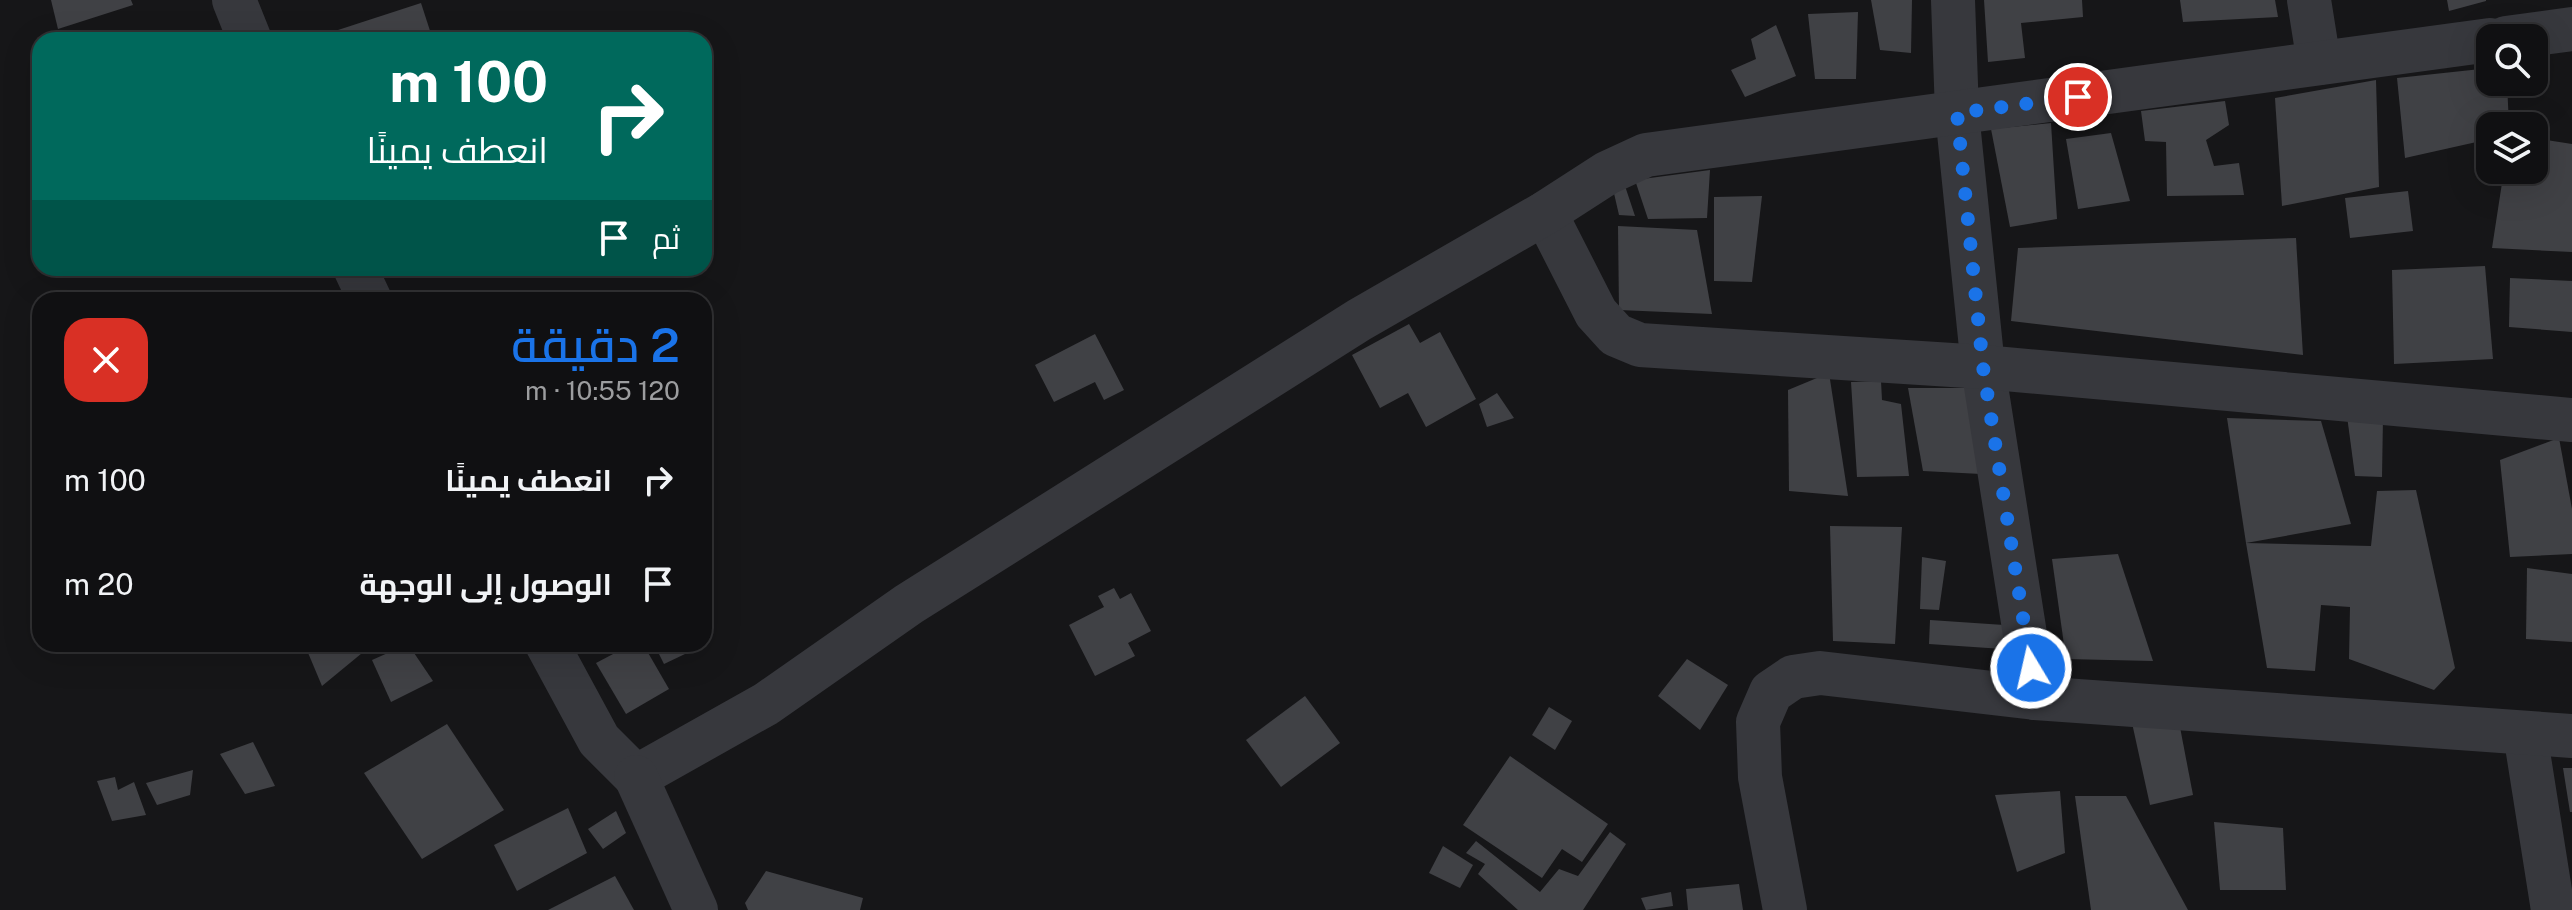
<!DOCTYPE html>
<html lang="ar">
<meta charset="utf-8">
<style>
body{margin:0;font-family:"Public Sans",Cairo,sans-serif;background:#19191b;color:#f1f3f6;direction:rtl;height:100vh;display:flex;flex-direction:column;font-size:30px;white-space:nowrap}
*{box-sizing:border-box;margin:0}
p{font-size:26px;color:#9c9d9f}
.icon{flex:none;width:44px;height:44px;fill:none;stroke:currentColor;stroke-width:2;stroke-linecap:round;stroke-linejoin:round}
.map{position:relative;flex:1;overflow:hidden;direction:ltr}
.details{position:absolute;left:32px;top:292px;width:680px;height:360px;display:flex;flex-direction:column;background:#101012;border-radius:24px;box-shadow:0 8px 32px #0002,0 0 0 2px #303032;direction:rtl}
.details>*{flex:none}
.hud{position:absolute;left:32px;top:32px;width:680px;height:244px;border-radius:24px;box-shadow:0 8px 32px #0002,0 0 0 2px #303032;direction:rtl;background:#00695c;color:#fff;overflow:hidden}
.controls{position:absolute;left:2476px;top:24px;display:grid;gap:16px}
.controls a{display:grid;place-items:center;width:72px;height:72px;border-radius:16px;background:#101012;box-shadow:0 8px 32px #0002,0 0 0 2px #303032;font-size:40px}
.pin{position:absolute;display:grid;place-items:center;width:68px;height:68px;color:#fff;margin:-34px;border:4px solid #fff;border-radius:50%;box-shadow:0 2px 8px #0007}
.me{position:absolute;width:88px;margin:-44px;rotate:351deg;stroke-linejoin:round;filter:drop-shadow(0 0 6px #0008)}
.turn{display:flex;align-items:center;gap:28px;height:168px;padding:0 32px;font-size:36px}
.turn .icon{width:104px;height:104px;stroke-width:2.5}
.turn b{display:block;font-size:56px;line-height:68px}
.then{display:flex;align-items:center;height:76px;padding:0 32px;background:#0003;gap:16px;font-size:30px}
.round{display:grid;place-items:center;flex:none;width:84px;height:84px;border-radius:24px;background:#19191b}
.headline{display:flex;align-items:center;justify-content:space-between;height:136px;padding:0 32px}
h1{font-size:48px;font-weight:600;line-height:60px;color:#1a73e8}
ul{padding:0;list-style:none}
li{display:flex;align-items:center;gap:24px;height:104px;padding:0 32px}
li div{flex:1}
li b{display:block;font-size:30px}
li em{font-style:normal}
.map>svg:first-child{display:block}
</style>
<div class="map">
<svg width="2572" height="910" viewBox="0 0 2572 910">
<rect width="100%" height="100%" fill="#161618"/>
<g fill="#404145">
<polygon points="51,0 131,0 133,5 58,29"/>
<polygon points="1871,0 1912,0 1911,53 1880,50"/>
<polygon points="1984,0 2082,0 2083,17 2021,23 2025,58 1988,62"/>
<polygon points="2180,0 2275,0 2278,17 2183,22"/>
<polygon points="2447,0 2486,0 2486,1 2449,11"/>
<polygon points="421,3 433,40 341,40 338,30"/>
<polygon points="1858,12 1856,79 1815,79 1808,14"/>
<polygon points="1776,25 1796,76 1745,97 1731,70 1756,59 1751,39"/>
<polygon points="2490,68 2490,82 2507,82 2509,126 2490,126 2490,139 2405,158 2397,78"/>
<polygon points="2376,80 2379,187 2282,206 2275,98"/>
<polygon points="2225,101 2229,125 2206,140 2214,166 2239,163 2244,195 2167,196 2166,142 2145,141 2141,111"/>
<polygon points="2051,123 2057,219 2010,227 1991,129"/>
<polygon points="2111,133 2130,201 2078,209 2066,139"/>
<polygon points="2534,138 2572,144 2572,252 2492,248 2504,170 2534,170"/>
<polygon points="1710,170 1707,218 1648,219 1635,180"/>
<polygon points="1625,186 1635,216 1619,215 1613,189"/>
<polygon points="2408,191 2413,231 2350,238 2345,198"/>
<polygon points="1762,196 1752,282 1714,281 1714,197"/>
<polygon points="1618,226 1697,230 1712,314 1619,310"/>
<polygon points="2296,238 2303,355 2011,321 2018,248"/>
<polygon points="2485,266 2493,359 2394,364 2392,270"/>
<polygon points="2510,278 2572,281 2572,332 2509,327"/>
<polygon points="1409,324 1420,343 1440,332 1476,399 1426,427 1408,393 1380,408 1352,355"/>
<polygon points="1095,334 1124,390 1104,400 1095,382 1054,402 1035,365"/>
<polygon points="1829,373 1848,496 1789,491 1788,390"/>
<polygon points="1881,381 1882,400 1901,404 1909,476 1857,477 1851,382"/>
<polygon points="1908,388 1967,388 1981,474 1923,471"/>
<polygon points="1497,393 1514,418 1487,427 1479,404"/>
<polygon points="2347,416 2383,417 2382,477 2355,476"/>
<polygon points="2227,418 2321,421 2351,524 2246,543"/>
<polygon points="2559,438 2572,509 2572,554 2510,557 2500,460"/>
<polygon points="2416,490 2455,668 2434,690 2349,659 2350,607 2321,605 2315,671 2267,668 2246,543 2371,546 2377,491"/>
<polygon points="1830,526 1902,527 1895,644 1833,641"/>
<polygon points="2118,554 2153,661 2066,659 2052,559"/>
<polygon points="1922,557 1946,561 1939,610 1920,609"/>
<polygon points="2527,568 2572,574 2572,642 2526,639"/>
<polygon points="1114,588 1120,599 1131,593 1151,631 1128,643 1135,656 1095,676 1069,625 1104,607 1098,596"/>
<polygon points="1930,620 2004,625 2003,649 1929,644"/>
<polygon points="311,644 373,644 322,686 306,648"/>
<polygon points="408,644 433,681 391,702 372,660"/>
<polygon points="632,644 643,644 669,689 626,714 596,663"/>
<polygon points="654,644 680,644 685,654 664,664"/>
<polygon points="1687,659 1728,685 1700,730 1658,696"/>
<polygon points="1305,696 1340,743 1281,787 1246,740"/>
<polygon points="1549,707 1572,721 1555,750 1532,735"/>
<polygon points="2179,722 2193,795 2150,805 2132,723"/>
<polygon points="447,724 504,810 422,859 364,773"/>
<polygon points="253,742 275,786 245,794 220,754"/>
<polygon points="1510,756 1608,824 1582,862 1562,849 1542,878 1463,825"/>
<polygon points="2563,768 2572,768 2572,812 2570,812"/>
<polygon points="193,770 190,795 157,805 146,783"/>
<polygon points="115,777 118,790 134,782 146,815 112,821 97,781"/>
<polygon points="2060,791 2065,853 2017,872 1995,795"/>
<polygon points="2075,796 2126,796 2188,910 2091,910"/>
<polygon points="568,808 587,853 517,891 494,845"/>
<polygon points="616,811 626,833 603,849 588,829"/>
<polygon points="2214,822 2283,828 2286,890 2220,890"/>
<polygon points="1610,832 1626,844 1583,910 1518,910 1478,874 1485,864 1466,853 1476,841 1540,892 1559,869 1578,876"/>
<polygon points="1443,846 1473,865 1460,888 1429,873"/>
<polygon points="766,871 863,898 860,910 748,910 745,903"/>
<polygon points="615,876 634,910 548,910"/>
<polygon points="1739,884 1743,910 1688,910 1686,889"/>
<polygon points="1671,892 1673,906 1646,910 1641,898"/>
</g>
<g fill="none" stroke-linecap="round" stroke-linejoin="round">
<g stroke="#37383d" stroke-width="44">
<polyline points="234,0 250,40"/>
<polyline points="1953,0 1957,113 1983,367 2035,698"/>
<polyline points="2309,0 2319,63"/>
<polyline points="2506,38 2572,29"/>
<polyline points="1545,213 1596,313 1616,335 1640,345 1983,367 2572,420"/>
<polyline points="355,268 370,300"/>
<polyline points="547,644 599,740 636,777 766,704 909,604 1359,320 1545,213 1607,173 1646,155 2490,40"/>
<polyline points="2525,733 2553,910"/>
<polyline points="636,777 696,910"/>
<polyline points="1785,910 1760,777 1758,722 1771,692 1793,677 1820,673 2035,698 2572,736"/>
</g>
</g>
<g fill="none" stroke-linecap="round" stroke-linejoin="round">
<polyline stroke="#1a73e8" stroke-width="14" stroke-dasharray="0 25.2" points="2031,668 1983,367 1957,113 2078,97"/>
</g>
</svg>
<div class="controls">
<a><svg class="icon" aria-label="search" viewBox="0 0 24 24"><circle cx="10" cy="10" r="6"/><path d="M15 15l6 6"/></svg></a>
<a><svg class="icon" aria-label="layers" viewBox="0 0 24 24"><path d="M12 4l9 5-9 5-9-5zM3 14l9 5 9-5"/></svg></a>
</div>
<div class="pin" style="left:2078px;top:97px;background:#d93025"><svg class="icon" aria-label="arrive" viewBox="0 0 24 24"><path d="M6 21V4h12l-3 4 3 4H6"/></svg></div>
<svg class="me" style="left:2031px;top:668px" viewBox="-20 -20 40 40"><circle r="17" fill="#1a73e8" stroke="#fff" stroke-width="3"/><path d="M0-11L8 9 0 5-8 9z" fill="#fff"/></svg>
<div class="hud">
<div class="turn"><svg class="icon" aria-label="right" viewBox="0 0 24 24"><path d="M7 20v-9h11M14 6l5 5-5 5"/></svg><div><b>100 m</b>انعطف يمينًا</div></div>
<div class="then">ثم<svg class="icon" aria-label="arrive" viewBox="0 0 24 24"><path d="M6 21V4h12l-3 4 3 4H6"/></svg></div>
</div>
<section class="details">
<div class="headline"><div><h1>2 دقيقة</h1><p>120 m · 10:55</p></div><a class="round" style="background:#d93025;color:#fff"><svg class="icon" aria-label="close" viewBox="0 0 24 24"><path d="M6 6l12 12M18 6L6 18"/></svg></a></div>
<ul>
<li><svg class="icon" aria-label="right" viewBox="0 0 24 24"><path d="M7 20v-9h11M14 6l5 5-5 5"/></svg><div><b>انعطف يمينًا</b></div><em>100 m</em></li>
<li><svg class="icon" aria-label="arrive" viewBox="0 0 24 24"><path d="M6 21V4h12l-3 4 3 4H6"/></svg><div><b>الوصول إلى الوجهة</b></div><em>20 m</em></li>
</ul>
</section>
</div>
